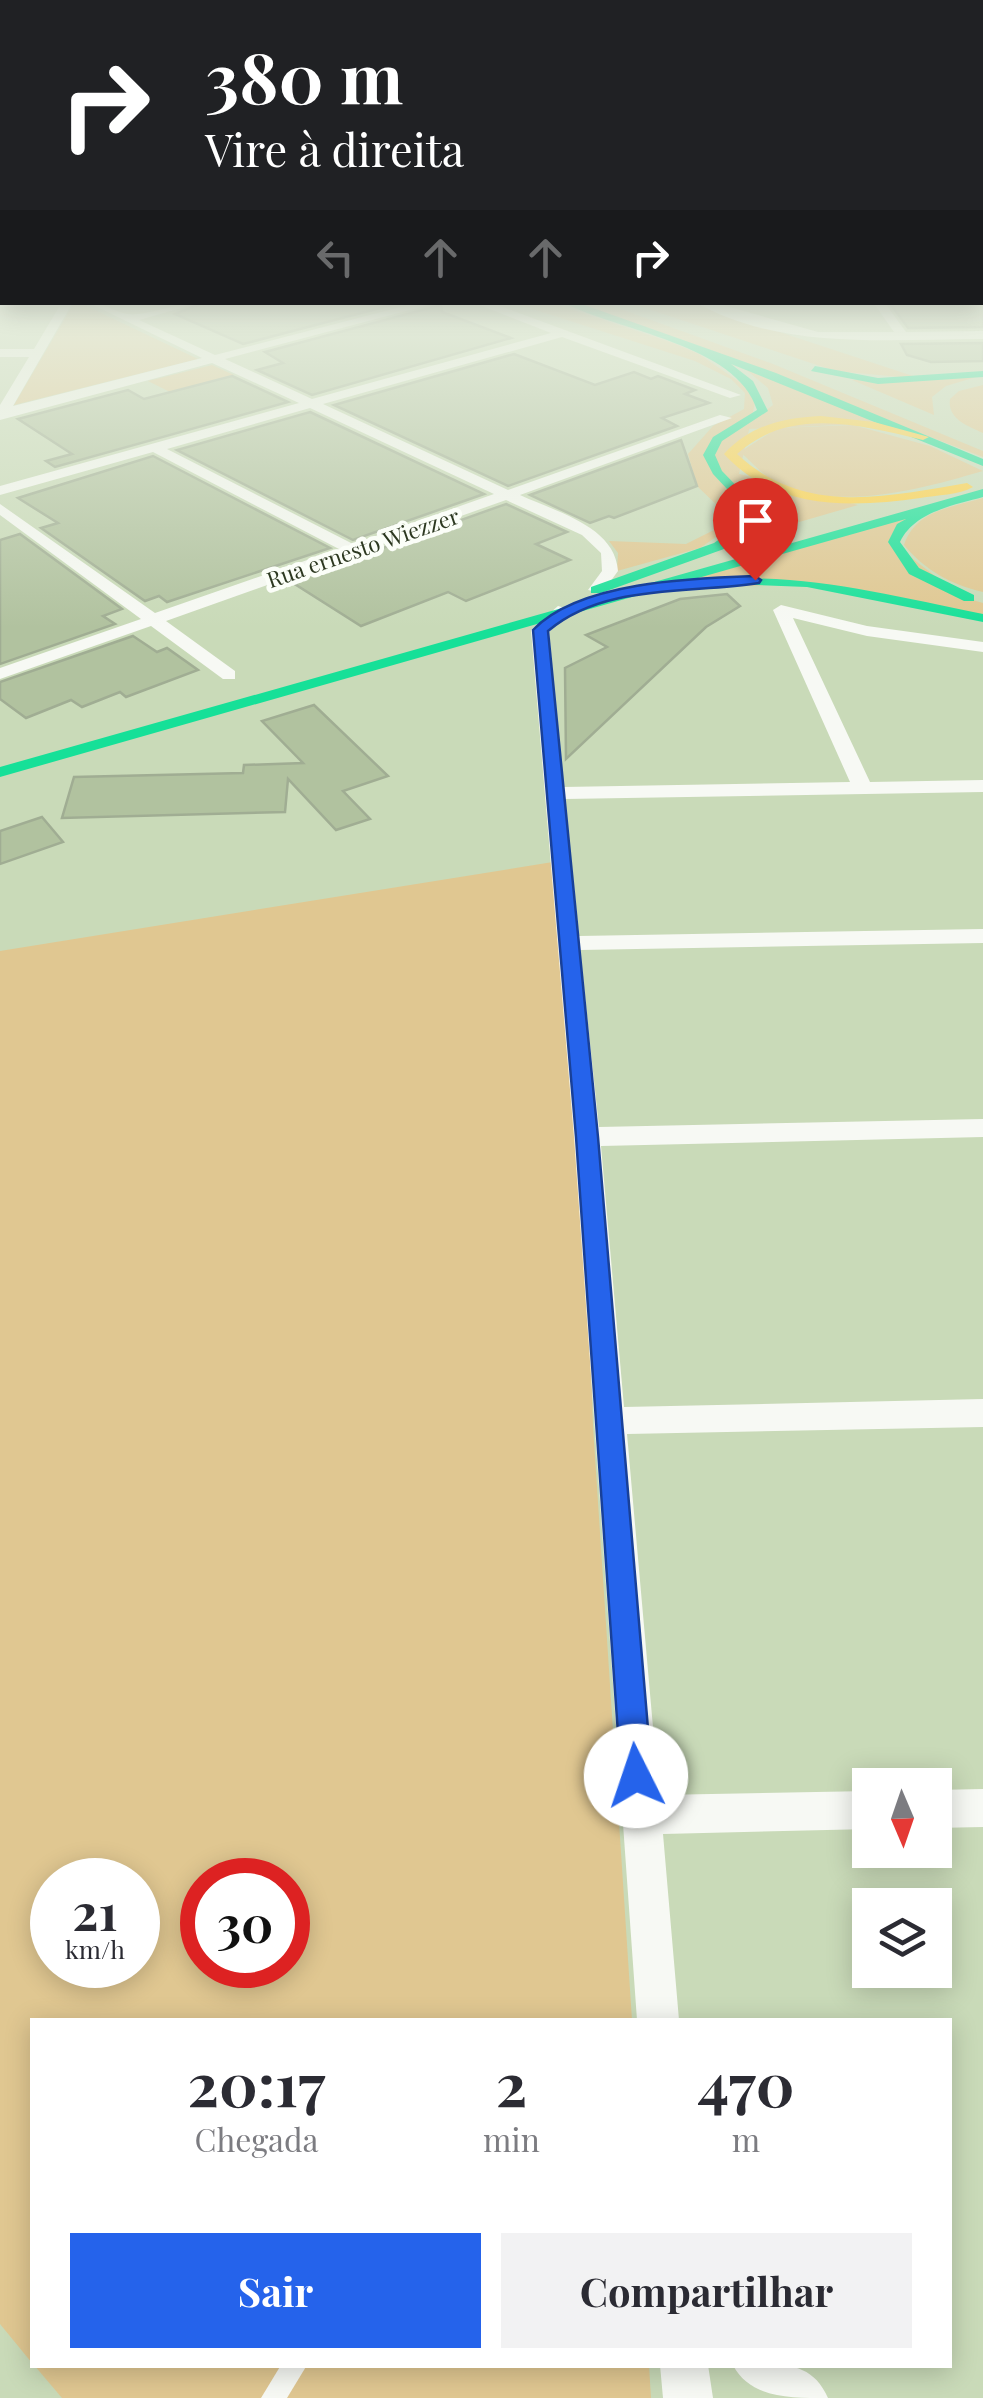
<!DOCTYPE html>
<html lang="pt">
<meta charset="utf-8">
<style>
body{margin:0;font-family:"Playfair Display",serif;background:#f2f2f3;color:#2b2b33;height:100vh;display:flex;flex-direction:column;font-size:38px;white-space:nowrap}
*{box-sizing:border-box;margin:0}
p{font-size:32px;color:#7c7c81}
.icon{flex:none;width:55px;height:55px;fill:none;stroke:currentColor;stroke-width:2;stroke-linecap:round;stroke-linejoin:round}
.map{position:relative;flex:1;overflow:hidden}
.sheet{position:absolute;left:30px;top:2018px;width:922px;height:350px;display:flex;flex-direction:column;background:#fff;border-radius:0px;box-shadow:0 5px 25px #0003}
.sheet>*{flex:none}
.guide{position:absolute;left:0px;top:0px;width:985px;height:305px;box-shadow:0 5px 25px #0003;background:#202124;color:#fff;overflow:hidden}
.needle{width:65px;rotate:178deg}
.buttons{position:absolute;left:852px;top:1768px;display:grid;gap:20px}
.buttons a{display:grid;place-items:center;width:100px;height:100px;border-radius:0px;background:#fff;box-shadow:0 5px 25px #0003;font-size:50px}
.speed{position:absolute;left:30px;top:1858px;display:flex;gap:20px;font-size:50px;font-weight:700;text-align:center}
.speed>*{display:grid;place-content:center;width:130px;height:130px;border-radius:50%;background:#fff;box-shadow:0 5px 25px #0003;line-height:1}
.speed small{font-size:25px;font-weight:400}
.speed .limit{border:15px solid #d22;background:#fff;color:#111}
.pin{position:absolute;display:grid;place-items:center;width:85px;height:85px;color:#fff;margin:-102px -42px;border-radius:50% 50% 50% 0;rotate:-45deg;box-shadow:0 0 10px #0007}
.pin .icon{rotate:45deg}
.me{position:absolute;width:110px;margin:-55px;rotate:356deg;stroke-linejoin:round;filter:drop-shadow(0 0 8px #0008)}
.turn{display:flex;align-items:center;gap:35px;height:210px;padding:0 40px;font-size:45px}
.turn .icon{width:130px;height:130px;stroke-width:2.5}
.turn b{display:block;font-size:70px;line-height:85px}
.lanes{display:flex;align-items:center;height:95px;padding:0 40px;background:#0003;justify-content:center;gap:50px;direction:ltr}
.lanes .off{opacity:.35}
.eta{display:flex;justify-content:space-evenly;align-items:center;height:170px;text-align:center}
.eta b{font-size:60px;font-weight:700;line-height:70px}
.button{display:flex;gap:20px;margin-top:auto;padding:20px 40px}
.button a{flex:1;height:115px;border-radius:0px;background:#2563eb;color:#fff;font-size:40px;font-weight:700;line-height:115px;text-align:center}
.button a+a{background:#f2f2f3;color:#2b2b33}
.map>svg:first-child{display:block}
</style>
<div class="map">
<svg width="983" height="2398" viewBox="0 0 983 2398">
<rect width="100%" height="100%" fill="#c9dab8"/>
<g fill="#e0c791" fill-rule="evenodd">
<polygon points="74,303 80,303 198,359 14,405"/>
<polygon points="514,303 552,303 673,343 699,354 757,394 734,496 742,519 700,548 617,571 618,553 609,541 686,544 722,526 721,509 697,486 688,454 713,426 744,409 745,393 731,379 695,361"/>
<polygon points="577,303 604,303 773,364 983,451 983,457"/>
<polygon points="630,303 692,303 922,379 835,371"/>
<polygon points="212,365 234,375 170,392 148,381"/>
<path d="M 744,368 L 884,423 L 748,429 L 736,473 L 858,505 L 737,540 C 757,527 774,510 751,490 C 745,485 735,481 731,475 C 726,467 725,452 723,443 L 773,405 L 768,388 Z"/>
<polygon points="983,375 946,386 932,397 934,415 852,380"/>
<path d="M 983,385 L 983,433 C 968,426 947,419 950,399 L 959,391 Z"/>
<path d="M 853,425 L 930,446 L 983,471 C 921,489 846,510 783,486 C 768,481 753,463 740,452 L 778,428 Z"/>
<path d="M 983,498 L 983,592 C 950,584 926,571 904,545 C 916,510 950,508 983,498 Z"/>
<polygon points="926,510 890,541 962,597 983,603 983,617 808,582 625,594"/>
<path d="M 559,861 L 584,1176 L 593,1426 L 632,2020 L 32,2020 L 32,2363 L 0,2324 L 0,951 ZM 52,1880 L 138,1880 L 138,1965 L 52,1965 ZM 202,1880 L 288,1880 L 288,1965 L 202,1965 Z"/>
<polygon points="34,2365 649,2365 651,2398 62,2398"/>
</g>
<g fill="#b1c29f" stroke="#a0ad93" stroke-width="2.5">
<polygon points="205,302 403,302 243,344 175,314"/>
<polygon points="889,302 983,302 983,327 908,328"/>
<polygon points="441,305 442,312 511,338 312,395 257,370 283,363 265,352"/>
<polygon points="983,343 983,361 931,362 907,355 901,344"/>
<polygon points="514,354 595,385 634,372 651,379 658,376 695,390 685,394 709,403 662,418 677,426 508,486 334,405"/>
<polygon points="232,376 288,402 55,467 46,461 72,454 18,419 128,390 144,399"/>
<polygon points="310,412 484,494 353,540 177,450"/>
<polygon points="681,440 697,486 614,518 609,516 590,523 530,495"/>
<polygon points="153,456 330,548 167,602 159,596 145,601 41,528 58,523 18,498"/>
<polygon points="506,504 567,532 536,544 570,560 466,601 448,592 361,626 290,581"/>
<polygon points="20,534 122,609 103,616 115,624 0,664 0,540"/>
<polygon points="727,594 740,606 706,627 566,759 565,668 607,647 586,635 680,599"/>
<polygon points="133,636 157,652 167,648 198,670 126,697 120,692 82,707 71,700 26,718 0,699 0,682"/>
<polygon points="314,705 388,776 343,791 370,819 336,830 288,779 285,812 62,818 74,777 243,773 244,765 303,763 262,721"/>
<polygon points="42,817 63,842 0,864 0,831"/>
</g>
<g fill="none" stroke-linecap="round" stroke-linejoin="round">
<polygon fill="#f7f9f4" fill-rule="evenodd" points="281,2365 307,2365 287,2398 261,2398"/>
<g fill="#f7f9f4" fill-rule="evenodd">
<path d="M 0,301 L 73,302 L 13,406 L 202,358 L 87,302 C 103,302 112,311 127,314 C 144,317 180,302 202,302 L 139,320 L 215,355 L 420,302 L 440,302 L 225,359 L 312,399 L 551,333 L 472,302 L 489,302 L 741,395 L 730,398 L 562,337 L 323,404 L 508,490 L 720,415 L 732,418 L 520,495 C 556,512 615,526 618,571 L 602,593 L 588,590 L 602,571 L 601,553 L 582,535 L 506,500 L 166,621 L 235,671 L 235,679 L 223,679 L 151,626 L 0,679 L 0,668 L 141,619 L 0,515 L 0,504 L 155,613 L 339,549 L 153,452 L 0,495 L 0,486 L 299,403 L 212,363 L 0,420 L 0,405 L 29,357 L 0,357 L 0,349 L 34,349 L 59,307 L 0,307 ZM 310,408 L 494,494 L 353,544 L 167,449 Z"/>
<path d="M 695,302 L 712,302 L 818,332 L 894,332 L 873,302 L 884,302 L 906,332 L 983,331 L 983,339 C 888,339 781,351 695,302 Z"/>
<polygon points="781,605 867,626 983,642 983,652 867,636 793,618 870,782 983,780 983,792 565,799 579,936 983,929 983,943 580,950 599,1127 983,1119 983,1137 601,1146 624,1407 983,1399 983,1427 627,1434 659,1795 870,1791 870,1829 663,1834 679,2020 637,2020 574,1137 531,630 558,606 572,610 549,632 563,787 850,782 773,610"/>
<polygon points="983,1789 983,1827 935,1828 935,1790"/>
<polygon points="660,2365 708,2365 713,2398 663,2398"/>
<path d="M 733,2365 C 772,2365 810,2356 828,2398 C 789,2398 750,2398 733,2365 Z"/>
</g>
<g fill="#16e098" fill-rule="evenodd">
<path d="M 562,302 L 576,302 L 776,373 L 983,459 L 983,466 L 731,364 L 753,381 L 768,411 L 722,441 L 715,455 L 722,471 L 753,503 L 753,525 L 724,549 L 601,593 L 591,593 L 591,587 L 714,543 L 741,524 L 741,504 L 713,474 L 703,455 L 713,437 L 757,410 C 737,344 617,331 562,302 Z"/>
<polygon points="815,366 878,378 983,371 983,377 878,384 811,371"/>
<path d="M 983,489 L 983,497 C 954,505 914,512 900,542 L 919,568 L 974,595 L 974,601 L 964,601 L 909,574 L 888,542 L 897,524 L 906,519 L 684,582 C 793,569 878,593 983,614 L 983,622 L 807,587 L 735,584 L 653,591 L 0,777 L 0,767 Z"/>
</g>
<path fill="#ffcf43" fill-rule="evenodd" d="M 821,416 L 874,422 L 929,437 L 923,440 C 860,425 790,406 737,454 C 804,516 885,497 967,483 L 973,487 C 959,495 937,495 920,498 C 850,508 775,510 724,454 C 751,425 782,418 821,416 Z"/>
</g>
<linearGradient id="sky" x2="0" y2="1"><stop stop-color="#83b3b1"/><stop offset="0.47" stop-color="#e7eedf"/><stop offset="1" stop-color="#e7eedf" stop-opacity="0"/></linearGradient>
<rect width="983" height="628" fill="url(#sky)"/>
<path fill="#2563eb" stroke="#184099" stroke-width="2.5" d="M 755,576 L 761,580 L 759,583 C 690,594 604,583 548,631 L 598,1137 L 652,1776 L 648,1787 L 636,1792 L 625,1787 L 621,1776 L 576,1137 L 533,630 C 578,582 692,578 755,576 Z"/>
<g text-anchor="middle" stroke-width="9" stroke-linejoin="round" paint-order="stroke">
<g font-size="22" fill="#2c3820" stroke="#fbfef8">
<text transform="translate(363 548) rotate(-19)" y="8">Rua ernesto Wiezzer</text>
</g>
</g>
</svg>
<div class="buttons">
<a><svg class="needle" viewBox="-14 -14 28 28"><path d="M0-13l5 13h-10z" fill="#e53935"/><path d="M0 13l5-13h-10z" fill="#7c7c81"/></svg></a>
<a><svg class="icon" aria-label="layers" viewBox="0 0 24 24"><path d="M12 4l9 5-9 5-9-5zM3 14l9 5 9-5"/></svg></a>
</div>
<div class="speed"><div>21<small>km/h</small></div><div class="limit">30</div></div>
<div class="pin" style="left:755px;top:580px;background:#d93025"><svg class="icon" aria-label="arrive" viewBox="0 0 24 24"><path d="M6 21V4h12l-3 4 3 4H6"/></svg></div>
<svg class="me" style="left:636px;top:1776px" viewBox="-20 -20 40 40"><circle r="19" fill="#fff"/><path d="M0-13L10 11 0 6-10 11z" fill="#2563eb"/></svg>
<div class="guide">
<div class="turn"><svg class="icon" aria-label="right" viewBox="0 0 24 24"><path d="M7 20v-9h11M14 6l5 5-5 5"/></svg><div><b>380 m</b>Vire à direita</div></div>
<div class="lanes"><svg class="icon off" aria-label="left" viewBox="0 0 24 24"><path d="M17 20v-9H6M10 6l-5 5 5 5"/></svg><svg class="icon off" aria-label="ahead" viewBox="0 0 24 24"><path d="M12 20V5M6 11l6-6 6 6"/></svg><svg class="icon off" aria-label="ahead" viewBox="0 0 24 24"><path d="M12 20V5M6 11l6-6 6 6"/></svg><svg class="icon" aria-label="right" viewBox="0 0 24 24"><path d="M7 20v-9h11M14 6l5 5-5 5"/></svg></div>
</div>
<section class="sheet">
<div class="eta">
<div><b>20:17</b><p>Chegada</p></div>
<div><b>2</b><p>min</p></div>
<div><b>470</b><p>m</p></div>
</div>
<div class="button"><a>Sair</a><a>Compartilhar</a></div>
</section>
</div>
